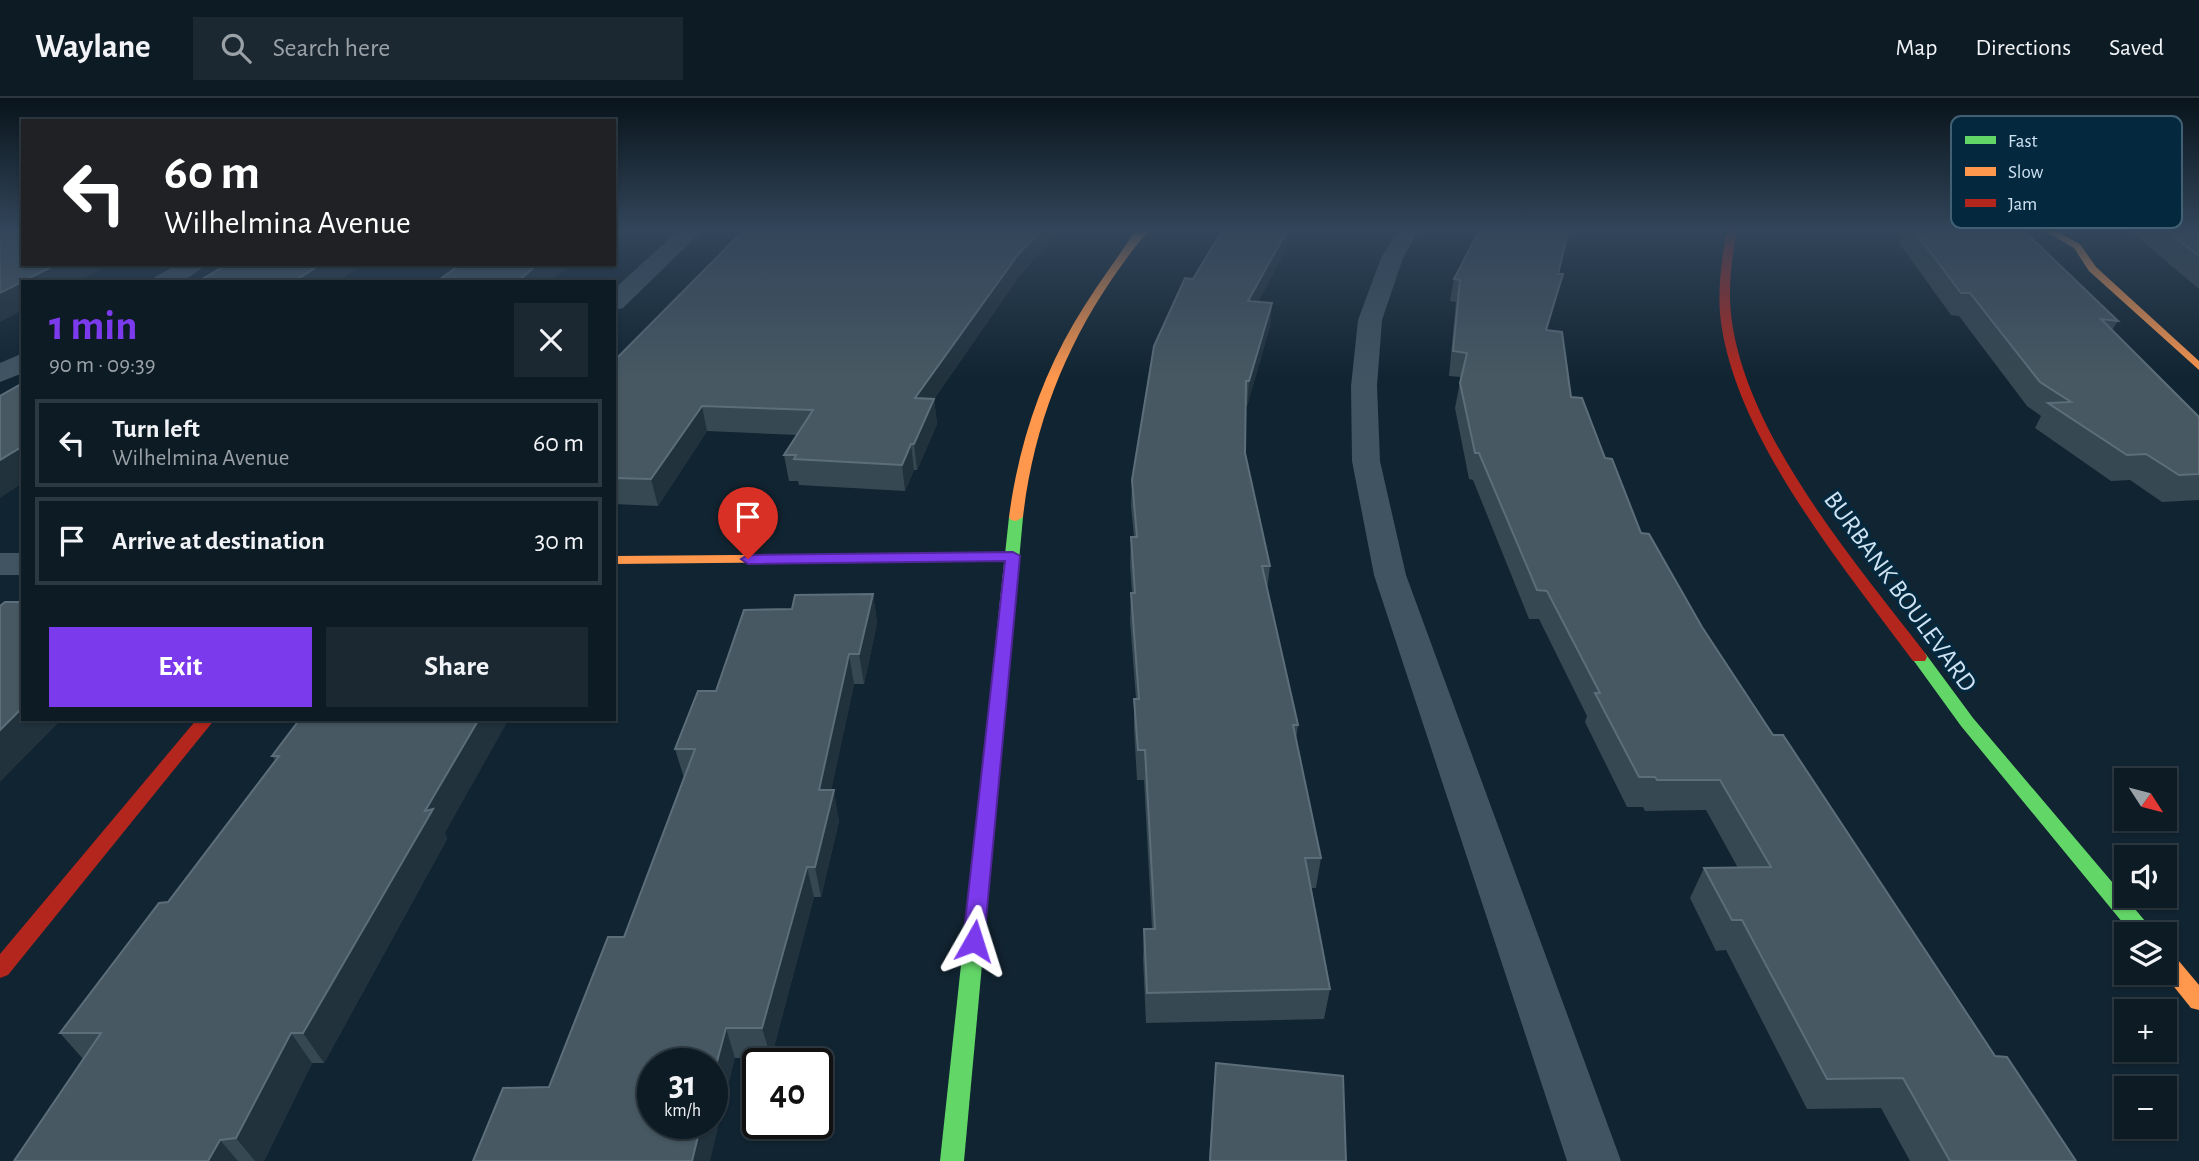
<!DOCTYPE html>
<meta charset="utf-8">
<style>
body{margin:0;font-family:"Alegreya Sans",sans-serif;background:#1b2832;color:#f1f3f6;height:100vh;display:flex;flex-direction:column;font-size:26px;white-space:nowrap}
*{box-sizing:border-box;margin:0}
p{font-size:23px;color:#9aa1a7}
.icon{flex:none;width:38px;height:38px;fill:none;stroke:currentColor;stroke-width:2;stroke-linecap:round;stroke-linejoin:round}
.map{position:relative;flex:1;overflow:hidden}
.drawer{position:absolute;left:21px;top:182px;width:595px;height:441px;display:flex;flex-direction:column;background:#0d1b25;border-radius:0px;box-shadow:0 2px 5px #0004,0 0 0 2px #2d3942}
.drawer>*{flex:none}
.banner{position:absolute;left:21px;top:21px;width:595px;height:147px;border-radius:0px;box-shadow:0 2px 5px #0004,0 0 0 2px #2d3942;background:#202124;color:#fff;overflow:hidden}
.needle{width:46px;rotate:126deg}
.fabs{position:absolute;left:2114px;top:670px;display:grid;gap:14px}
.fabs a{display:grid;place-items:center;width:63px;height:63px;border-radius:0px;background:#0d1b25;box-shadow:0 2px 5px #0004,0 0 0 2px #2d3942;font-size:35px}
.speed{position:absolute;left:637px;top:950px;display:flex;gap:14px;font-size:35px;font-weight:700;text-align:center}
.speed>*{display:grid;place-content:center;width:91px;height:91px;border-radius:50%;background:#0d1b25;box-shadow:0 2px 5px #0004,0 0 0 2px #2d3942;line-height:1}
.speed small{font-size:18px;font-weight:400}
.speed .limit{border:4px solid #111;border-radius:10px;background:#fff;color:#111}
.pin{position:absolute;display:grid;place-items:center;width:60px;height:60px;color:#fff;margin:-72px -30px;border-radius:50% 50% 50% 0;rotate:-45deg;box-shadow:0 0 7px #0007}
.pin .icon{rotate:45deg}
.me{position:absolute;width:77px;margin:-38px;rotate:6deg;stroke-linejoin:round;filter:drop-shadow(0 0 5px #0008)}
.turn{display:flex;align-items:center;gap:24px;height:147px;padding:0 28px;font-size:32px}
.turn .icon{width:91px;height:91px;stroke-width:2.5}
.turn b{display:block;font-size:49px;line-height:60px}
.round{display:grid;place-items:center;flex:none;width:74px;height:74px;border-radius:0px;background:#1b2832}
.head{display:flex;align-items:center;justify-content:space-between;height:119px;padding:0 28px}
h1{font-size:42px;font-weight:700;line-height:52px;color:#7c3aed}
.button{display:flex;gap:14px;margin-top:auto;padding:14px 28px}
.button a{flex:1;height:80px;border-radius:0px;background:#7c3aed;color:#fff;font-size:28px;font-weight:700;line-height:80px;text-align:center}
.button a+a{background:#1b2832;color:#f1f3f6}
ul{padding:0;list-style:none}
li{display:flex;align-items:center;gap:21px;height:88px;margin:0 14px 10px;padding:0 14px;border:4px solid #2d3942;border-radius:0px}
li div{flex:1}
li b{display:block;font-size:26px}
li em{font-style:normal}
header{display:flex;align-items:center;gap:42px;box-sizing:border-box;height:98px;padding:0 35px;background:#0d1b25;border-bottom:2px solid #2d3942}
header strong{font-size:33px}
nav{display:flex;gap:38px;margin-inline-start:auto;font-size:24px}
.search{width:490px;height:63px;background:#1b2832;display:flex;align-items:center;gap:18px;box-sizing:border-box;padding:0 24px;border-radius:0px;color:#9aa1a7;font-size:26px}
.map>svg:first-child{display:block}
</style>
<header>
<strong>Waylane</strong>
<div class="search"><svg class="icon" aria-label="search" viewBox="0 0 24 24"><circle cx="10" cy="10" r="6"/><path d="M15 15l6 6"/></svg>Search here</div>
<nav><a>Map</a><a>Directions</a><a>Saved</a></nav>
</header>
<div class="map">
<svg width="2199" height="1063" viewBox="0 0 2199 1063">
<rect width="100%" height="100%" fill="#112431"/>
<g fill="none" stroke-linecap="round" stroke-linejoin="round">
<polygon fill="#405462" fill-rule="evenodd" points="1399,131 1419,131 1403,160 1382,222 1377,288 1380,363 1406,477 1621,1063 1567,1063 1374,477 1352,363 1351,288 1358,222 1381,160"/>
<g fill="#405462" fill-rule="evenodd">
<polygon points="680,131 704,131 623,210 614,212 614,191"/>
<polygon points="178,166 208,166 182,184 152,184 155,179"/>
<polygon points="23,255 23,275 0,284 0,265"/>
<rect x="0" y="455" width="23" height="22"/>
</g>
<g fill="#63d668" fill-rule="evenodd">
<polygon points="1016,415 1023,419 964,1063 940,1063 1009,419"/>
<polygon points="1919,554 1925,555 1973,620 2151,830 2154,836 2132,836 1961,628 1911,559"/>
</g>
<g fill="#ff974d" fill-rule="evenodd">
<path d="M 1141,131 L 1152,131 C 1136,145 1125,163 1112,181 C 1063,253 1033,332 1023,419 L 1016,423 L 1011,422 L 1009,419 C 1018,351 1039,285 1074,225 C 1092,194 1114,165 1134,135 Z"/>
<polygon points="2041,131 2052,131 2080,146 2096,169 2199,263 2199,272 2089,173 2074,150"/>
<polygon points="1013,455 1020,459 1018,462 614,466 614,458"/>
<polygon points="2165,853 2173,856 2199,887 2199,912 2191,910 2163,875"/>
</g>
<g fill="#b3261e" fill-rule="evenodd">
<path d="M 1727,131 L 1737,131 C 1732,159 1728,187 1731,216 C 1744,335 1854,463 1925,555 L 1927,559 L 1925,563 L 1913,563 C 1843,468 1732,336 1720,216 C 1718,187 1722,159 1727,131 Z"/>
<polygon points="197,621 215,621 8,877 0,880 0,856"/>
</g>
</g>
<g fill="#364851">
<polygon points="1895,131 2022,131 2118,223 2112,232 2199,319 2199,402 2162,404 2130,382 2111,383 2035,330 2041,318 2027,308 1959,218 1951,217 1899,145 1902,140"/>
<polygon points="2128,131 2199,131 2199,191"/>
<polygon points="1287,149 1258,204 1272,205 1270,228 1247,308 1246,308 1245,355 1270,468 1267,492 1298,627 1296,642 1321,760 1316,790 1311,790 1330,891 1324,921 1146,925 1143,861 1144,831 1152,831 1144,682 1137,682 1134,631 1134,601 1136,601 1130,523 1131,495 1132,495 1130,467 1131,439 1134,439 1131,408 1132,382 1193,181"/>
<polygon points="1558,176 1563,176 1547,232 1571,299 1605,360 1641,435 1773,637 1995,958 2076,1063 1910,1063 1881,1010 1807,1011 1726,852 1716,853 1690,800 1704,770 1738,770 1706,712 1645,713 1643,709 1627,709 1585,624 1587,618 1539,521 1529,521 1473,382 1469,381 1455,310 1461,279 1449,278 1456,204 1450,203 1454,181"/>
<polygon points="1018,180 934,301 937,326 917,372 914,372 905,393 799,387 798,383 789,383 784,357 797,337 707,333 658,408 614,406 614,263"/>
<polygon points="873,496 877,525 864,586 854,586 831,692 839,723 821,799 814,799 771,960 735,960 549,989 624,839 684,680 675,651 716,593 792,511"/>
<polygon points="300,621 445,735 447,741 324,965 312,965 264,1063 14,1063 83,961 60,935 168,804 275,662 272,658"/>
<polygon points="1216,965 1346,1063 1209,1063 1213,995"/>
</g>
<g fill="#21323d">
<polygon points="1042,131 1062,131 1018,180 917,325 915,300 1017,158"/>
<polygon points="1288,131 1289,131 1287,149 1246,226 1248,203"/>
<polygon points="57,166 111,166 77,184 23,184 23,212 0,224 0,195"/>
<polygon points="321,166 364,166 337,184 293,184"/>
<polygon points="538,166 571,166 550,184 517,184"/>
<polygon points="1563,176 1557,198 1541,256 1546,232"/>
<polygon points="1272,205 1270,228 1247,308 1249,283"/>
<polygon points="934,301 937,326 917,372 914,346"/>
<polygon points="702,308 707,333 658,408 651,381"/>
<polygon points="911,346 914,372 905,393 902,367"/>
<polygon points="23,348 23,385 0,400 0,362"/>
<polygon points="873,496 877,525 864,586 859,556"/>
<polygon points="849,556 854,586 825,722 819,692"/>
<polygon points="23,609 23,621 62,621 0,684 0,632"/>
<polygon points="479,621 509,621 445,735 447,741 324,965 303,935 425,713"/>
<polygon points="834,692 839,723 821,799 815,769"/>
<polygon points="807,769 814,799 771,960 762,930"/>
<polygon points="726,930 735,960 710,1063 692,1063 701,1026 712,1026 712,982"/>
<polygon points="291,935 312,965 264,1063 255,1063 236,1040"/>
<polygon points="220,1042 238,1063 208,1063"/>
</g>
<g fill="#475862" stroke="#5c6e79" stroke-width="2">
<polygon points="0,131 23,131 23,166 57,166 0,195"/>
<polygon points="745,131 1042,131 1017,158 915,300 934,301 914,346 911,346 902,367 794,361 796,357 784,357 813,312 702,308 651,381 614,380 614,263"/>
<polygon points="1223,131 1288,131 1248,203 1272,205 1249,283 1246,283 1245,355 1270,468 1262,468 1298,627 1293,627 1321,760 1305,760 1330,891 1147,895 1144,831 1155,831 1145,652 1138,652 1134,601 1139,601 1131,495 1135,495 1131,439 1137,439 1132,382 1154,248 1185,180 1193,181"/>
<polygon points="1480,131 1569,131 1558,176 1563,176 1546,232 1562,234 1571,299 1582,300 1605,360 1612,361 1641,435 1649,436 1702,529 1773,637 1783,637 1995,958 2007,959 2076,1063 1950,1063 1903,980 1827,981 1742,822 1732,822 1704,770 1771,769 1720,682 1657,682 1655,679 1639,679 1595,595 1600,595 1547,493 1537,492 1479,355 1475,355 1460,285 1467,255 1453,253 1460,182 1454,181"/>
<polygon points="1913,131 2022,131 2118,223 2101,221 2199,319 2199,376 2179,377 2146,356 2127,357 2048,305 2071,304 2040,284 1970,195 1961,195"/>
<polygon points="2164,131 2199,131 2199,158"/>
<polygon points="228,166 321,166 293,184 197,184"/>
<polygon points="461,166 538,166 517,184 436,184"/>
<polygon points="23,285 23,348 0,362 0,298"/>
<polygon points="873,496 859,556 849,556 819,692 834,692 815,769 807,769 762,930 726,930 712,982 712,966 653,966 653,1026 701,1026 692,1063 473,1063 503,990 549,989 608,839 624,839 695,651 675,651 698,593 716,593 744,512 792,511 795,497"/>
<polygon points="5,504 23,504 23,609 0,632 0,508"/>
<polygon points="300,621 479,621 425,713 433,711 303,935 291,935 236,1040 220,1042 208,1063 14,1063 101,935 60,935 159,805 168,804 279,658 272,658"/>
<polygon points="1216,965 1343,978 1346,1063 1210,1063"/>
</g>
<linearGradient id="sky" x2="0" y2="1"><stop stop-color="#09141b"/><stop offset="0.47" stop-color="#32455a"/><stop offset="1" stop-color="#32455a" stop-opacity="0"/></linearGradient>
<rect width="2199" height="280" fill="url(#sky)"/>
<polygon fill="#7c3aed" stroke="#51269a" stroke-width="2" points="1013,454 1020,458 984,843 981,849 974,852 966,849 963,843 1005,463 748,466 741,461 748,457"/>
<g text-anchor="middle" stroke-width="6" stroke-linejoin="round" paint-order="stroke">
<g font-size="26" fill="#cfe2f1" stroke="#04283e">
<text transform="translate(1901 493) rotate(54)" y="9">BURBANK BOULEVARD</text>
</g>
</g>
<rect x="1951" y="18" width="231" height="112" rx="10" fill="#04283e" stroke="#416074" stroke-width="2"/>
<rect x="1965" y="38" width="31" height="8" fill="#63d668"/>
<rect x="1965" y="69" width="31" height="9" fill="#ff974d"/>
<rect x="1965" y="101" width="31" height="8" fill="#b3261e"/>
<g font-size="19" fill="#cfe2f1">
<text x="2008" y="49">Fast</text>
<text x="2008" y="80">Slow</text>
<text x="2008" y="112">Jam</text>
</g>
</svg>
<div class="fabs">
<a><svg class="needle" viewBox="-14 -14 28 28"><path d="M0-13l5 13h-10z" fill="#e53935"/><path d="M0 13l5-13h-10z" fill="#9aa1a7"/></svg></a>
<a><svg class="icon" aria-label="sound" viewBox="0 0 24 24"><path d="M4 9h4l5-4v14l-5-4H4zM17 9q2 3 0 6"/></svg></a>
<a><svg class="icon" aria-label="layers" viewBox="0 0 24 24"><path d="M12 4l9 5-9 5-9-5zM3 14l9 5 9-5"/></svg></a>
<a>+</a>
<a>−</a>
</div>
<div class="speed"><div>31<small>km/h</small></div><div class="limit">40</div></div>
<div class="pin" style="left:748px;top:461px;background:#d93025"><svg class="icon" aria-label="arrive" viewBox="0 0 24 24"><path d="M6 21V4h12l-3 4 3 4H6"/></svg></div>
<svg class="me" style="left:974px;top:843px" viewBox="-20 -20 40 40"><path d="M0-17L14 15 0 8-14 15z" fill="#7c3aed" stroke="#fff" stroke-width="4"/></svg>
<div class="banner">
<div class="turn"><svg class="icon" aria-label="left" viewBox="0 0 24 24"><path d="M17 20v-9H6M10 6l-5 5 5 5"/></svg><div><b>60 m</b>Wilhelmina Avenue</div></div>
</div>
<section class="drawer">
<div class="head"><div><h1>1 min</h1><p>90 m · 09:39</p></div><a class="round"><svg class="icon" aria-label="close" viewBox="0 0 24 24"><path d="M6 6l12 12M18 6L6 18"/></svg></a></div>
<ul>
<li><svg class="icon" aria-label="left" viewBox="0 0 24 24"><path d="M17 20v-9H6M10 6l-5 5 5 5"/></svg><div><b>Turn left</b><p>Wilhelmina Avenue</p></div><em>60 m</em></li>
<li><svg class="icon" aria-label="arrive" viewBox="0 0 24 24"><path d="M6 21V4h12l-3 4 3 4H6"/></svg><div><b>Arrive at destination</b></div><em>30 m</em></li>
</ul>
<div class="button"><a>Exit</a><a>Share</a></div>
</section>
</div>
